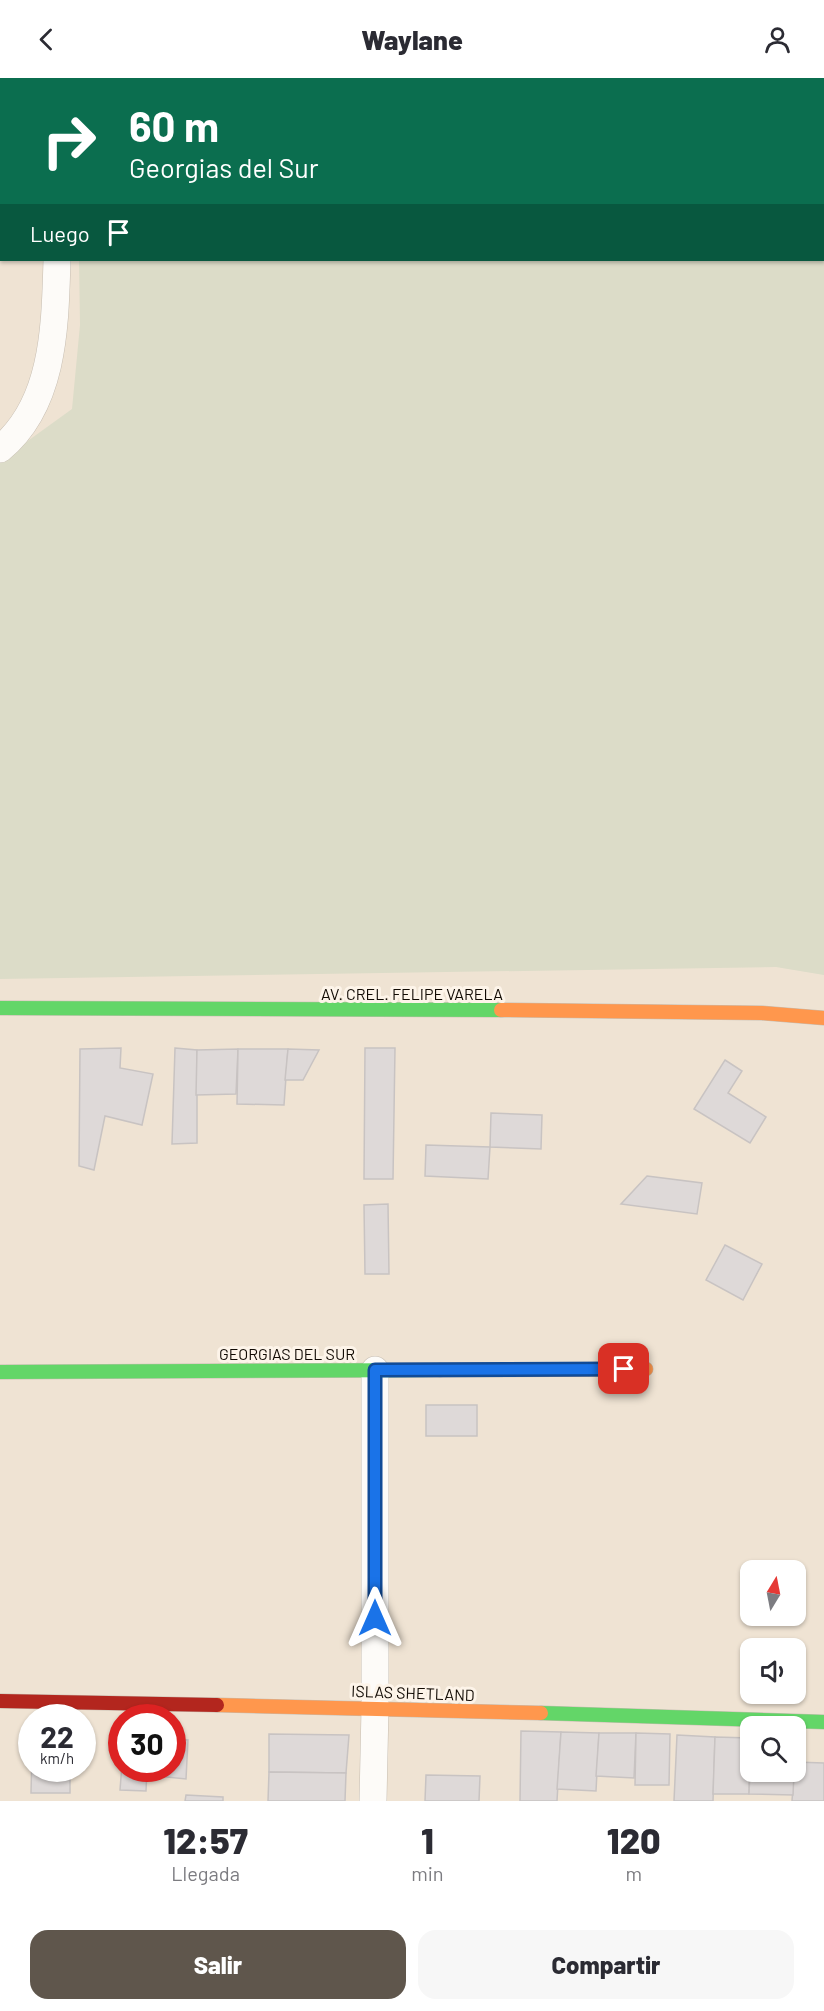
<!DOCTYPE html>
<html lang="es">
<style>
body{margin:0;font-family:Barlow,sans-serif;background:#f7f7f7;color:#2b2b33;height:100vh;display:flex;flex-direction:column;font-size:22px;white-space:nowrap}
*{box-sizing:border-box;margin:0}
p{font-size:20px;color:#7c7c81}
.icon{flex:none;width:33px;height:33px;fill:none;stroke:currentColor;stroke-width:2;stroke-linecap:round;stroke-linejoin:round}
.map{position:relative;height:1723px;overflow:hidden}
.sheet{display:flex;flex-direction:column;background:#fff;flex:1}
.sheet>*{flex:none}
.banner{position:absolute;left:0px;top:0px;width:825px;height:183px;box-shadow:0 2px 4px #0004;background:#0b6e4f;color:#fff;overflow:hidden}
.needle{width:39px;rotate:10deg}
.fabs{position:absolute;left:740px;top:1482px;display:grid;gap:12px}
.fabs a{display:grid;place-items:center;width:66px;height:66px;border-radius:12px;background:#fff;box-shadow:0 2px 4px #0004;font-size:30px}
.speed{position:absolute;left:18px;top:1626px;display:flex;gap:12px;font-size:30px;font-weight:700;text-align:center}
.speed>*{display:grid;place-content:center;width:78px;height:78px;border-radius:50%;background:#fff;box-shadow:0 2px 4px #0004;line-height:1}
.speed small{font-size:15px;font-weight:400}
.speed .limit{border:9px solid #d22;background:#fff;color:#111}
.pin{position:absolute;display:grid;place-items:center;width:51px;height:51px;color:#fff;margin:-26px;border-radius:12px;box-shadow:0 3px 9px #0006}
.me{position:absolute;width:66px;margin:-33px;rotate:0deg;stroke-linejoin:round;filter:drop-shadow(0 0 4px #0008)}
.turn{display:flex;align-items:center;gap:21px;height:126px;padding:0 30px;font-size:27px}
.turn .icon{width:78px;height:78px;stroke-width:2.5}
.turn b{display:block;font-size:42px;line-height:51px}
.then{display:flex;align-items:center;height:57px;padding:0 30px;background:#0003;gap:12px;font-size:22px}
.eta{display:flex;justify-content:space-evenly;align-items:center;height:102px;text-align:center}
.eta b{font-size:36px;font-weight:800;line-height:42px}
.primary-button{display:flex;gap:12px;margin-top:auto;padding:12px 30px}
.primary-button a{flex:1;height:69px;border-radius:18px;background:#5f564c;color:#fff;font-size:24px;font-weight:800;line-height:69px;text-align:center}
.primary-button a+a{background:#f7f7f7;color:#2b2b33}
header{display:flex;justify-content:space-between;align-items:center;height:78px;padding:0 30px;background:#fff;font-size:27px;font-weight:800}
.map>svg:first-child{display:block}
</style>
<header><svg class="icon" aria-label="back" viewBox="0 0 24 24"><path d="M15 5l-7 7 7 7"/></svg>Waylane<svg class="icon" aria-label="person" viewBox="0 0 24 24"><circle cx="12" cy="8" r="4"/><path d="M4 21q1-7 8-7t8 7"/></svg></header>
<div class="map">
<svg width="824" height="1723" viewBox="0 0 824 1723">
<rect width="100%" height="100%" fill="#efe3d3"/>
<polygon fill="#dcdcc8" points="76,0 824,0 824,897 776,889 0,901 0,383 72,331 80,247 79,182 824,182 824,2"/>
<g fill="#ded9d8" stroke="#c8c3c2" stroke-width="1.5">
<polygon points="121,970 120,990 153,996 142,1047 105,1038 94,1092 79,1088 80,971"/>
<polygon points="175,970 197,972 197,1065 172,1066"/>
<polygon points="365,970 395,970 393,1101 364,1101"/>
<polygon points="238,971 236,1016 196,1017 197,972"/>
<polygon points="238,971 288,971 284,1027 237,1026"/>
<polygon points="288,971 319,972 303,1002 285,1002"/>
<polygon points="725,982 742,993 728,1015 766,1039 750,1065 694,1031"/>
<polygon points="491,1035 542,1037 541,1071 490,1069"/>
<polygon points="426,1067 490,1069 488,1101 425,1098"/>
<polygon points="647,1098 702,1105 697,1136 621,1126"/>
<polygon points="388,1126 389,1196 365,1196 364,1127"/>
<polygon points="725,1167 762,1186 743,1222 706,1202"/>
<rect x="426" y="1327" width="51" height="31"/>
<polygon points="521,1653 561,1654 557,1723 520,1723"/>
<polygon points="561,1654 599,1655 596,1713 557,1711"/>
<polygon points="599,1655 636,1655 634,1700 596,1698"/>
<polygon points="636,1655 670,1656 669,1707 635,1707"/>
<polygon points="269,1656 349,1657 346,1695 269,1694"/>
<polygon points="677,1657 715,1659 713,1723 674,1723"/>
<polygon points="715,1659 750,1660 749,1716 713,1716"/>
<polygon points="172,1661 188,1662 186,1701 147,1697 147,1690 172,1690"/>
<polygon points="32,1675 32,1690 70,1690 70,1715 31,1715"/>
<polygon points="795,1684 824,1685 824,1723 792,1723"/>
<polygon points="122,1686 122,1690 147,1690 146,1713 120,1712"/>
<polygon points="269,1694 346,1695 345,1723 268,1723"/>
<polygon points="750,1694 794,1694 793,1717 749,1716"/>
<polygon points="426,1697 480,1698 479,1723 425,1723"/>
<polygon points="186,1717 223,1719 223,1723 185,1723"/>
</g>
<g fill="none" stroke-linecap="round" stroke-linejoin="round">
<defs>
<g id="street">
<polyline points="49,0 49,2"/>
<path d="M 0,371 C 55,326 55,246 57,182"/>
<polyline points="373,1723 375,1630 375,1292"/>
</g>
<g id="fast">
<polyline points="0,930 501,932"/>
<polyline points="0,1294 440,1292"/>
<polyline points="541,1635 824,1644"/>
</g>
<g id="slow">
<polyline points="501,932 762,935 824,940"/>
<polyline points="440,1292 646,1291"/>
<polyline points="217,1627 541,1635"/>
</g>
<polyline id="jam" points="0,1623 217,1627"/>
</defs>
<use href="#street" stroke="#c6bdb1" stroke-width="28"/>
<use href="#fast" stroke="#c6bdb1" stroke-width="15"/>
<use href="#slow" stroke="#c6bdb1" stroke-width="15"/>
<use href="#jam" stroke="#c6bdb1" stroke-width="15"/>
<use href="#street" stroke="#fdfbf8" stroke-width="27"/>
<use href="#fast" stroke="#63d668" stroke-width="14"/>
<use href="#slow" stroke="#ff974d" stroke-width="14"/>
<use href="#jam" stroke="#b3261e" stroke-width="14"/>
</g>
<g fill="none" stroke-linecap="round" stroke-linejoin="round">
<defs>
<polyline id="route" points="375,1540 375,1292 624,1291"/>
</defs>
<use href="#route" stroke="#114b97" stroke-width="15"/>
<use href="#route" stroke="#1a73e8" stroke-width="10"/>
</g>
<g text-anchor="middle" stroke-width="6" stroke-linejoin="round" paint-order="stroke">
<g font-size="16" fill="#110a03" stroke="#fdf4e9">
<text x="412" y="922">AV. CREL. FELIPE VARELA</text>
<text x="287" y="1282">GEORGIAS DEL SUR</text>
<text transform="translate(413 1615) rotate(2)" y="6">ISLAS SHETLAND</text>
</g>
</g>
</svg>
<div class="fabs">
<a><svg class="needle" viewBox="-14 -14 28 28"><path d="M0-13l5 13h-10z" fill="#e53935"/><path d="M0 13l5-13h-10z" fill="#7c7c81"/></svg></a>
<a><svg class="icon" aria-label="sound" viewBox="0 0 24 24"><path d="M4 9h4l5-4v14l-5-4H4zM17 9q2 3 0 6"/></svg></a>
<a><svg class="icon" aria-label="search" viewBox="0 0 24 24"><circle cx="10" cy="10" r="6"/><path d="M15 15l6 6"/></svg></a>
</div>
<div class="speed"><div>22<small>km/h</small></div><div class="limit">30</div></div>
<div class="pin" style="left:624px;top:1291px;background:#d93025"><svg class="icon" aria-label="arrive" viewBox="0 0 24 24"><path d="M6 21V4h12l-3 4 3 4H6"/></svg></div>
<svg class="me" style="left:375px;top:1540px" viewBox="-20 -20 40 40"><path d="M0-17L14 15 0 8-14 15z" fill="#1a73e8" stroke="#fff" stroke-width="4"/></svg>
<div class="banner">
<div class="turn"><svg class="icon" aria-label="right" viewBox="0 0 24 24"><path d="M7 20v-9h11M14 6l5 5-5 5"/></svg><div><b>60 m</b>Georgias del Sur</div></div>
<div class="then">Luego<svg class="icon" aria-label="arrive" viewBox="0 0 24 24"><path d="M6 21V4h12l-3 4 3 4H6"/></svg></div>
</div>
</div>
<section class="sheet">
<div class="eta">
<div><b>12:57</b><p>Llegada</p></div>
<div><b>1</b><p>min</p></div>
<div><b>120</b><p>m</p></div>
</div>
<div class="primary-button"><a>Salir</a><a>Compartir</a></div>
</section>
